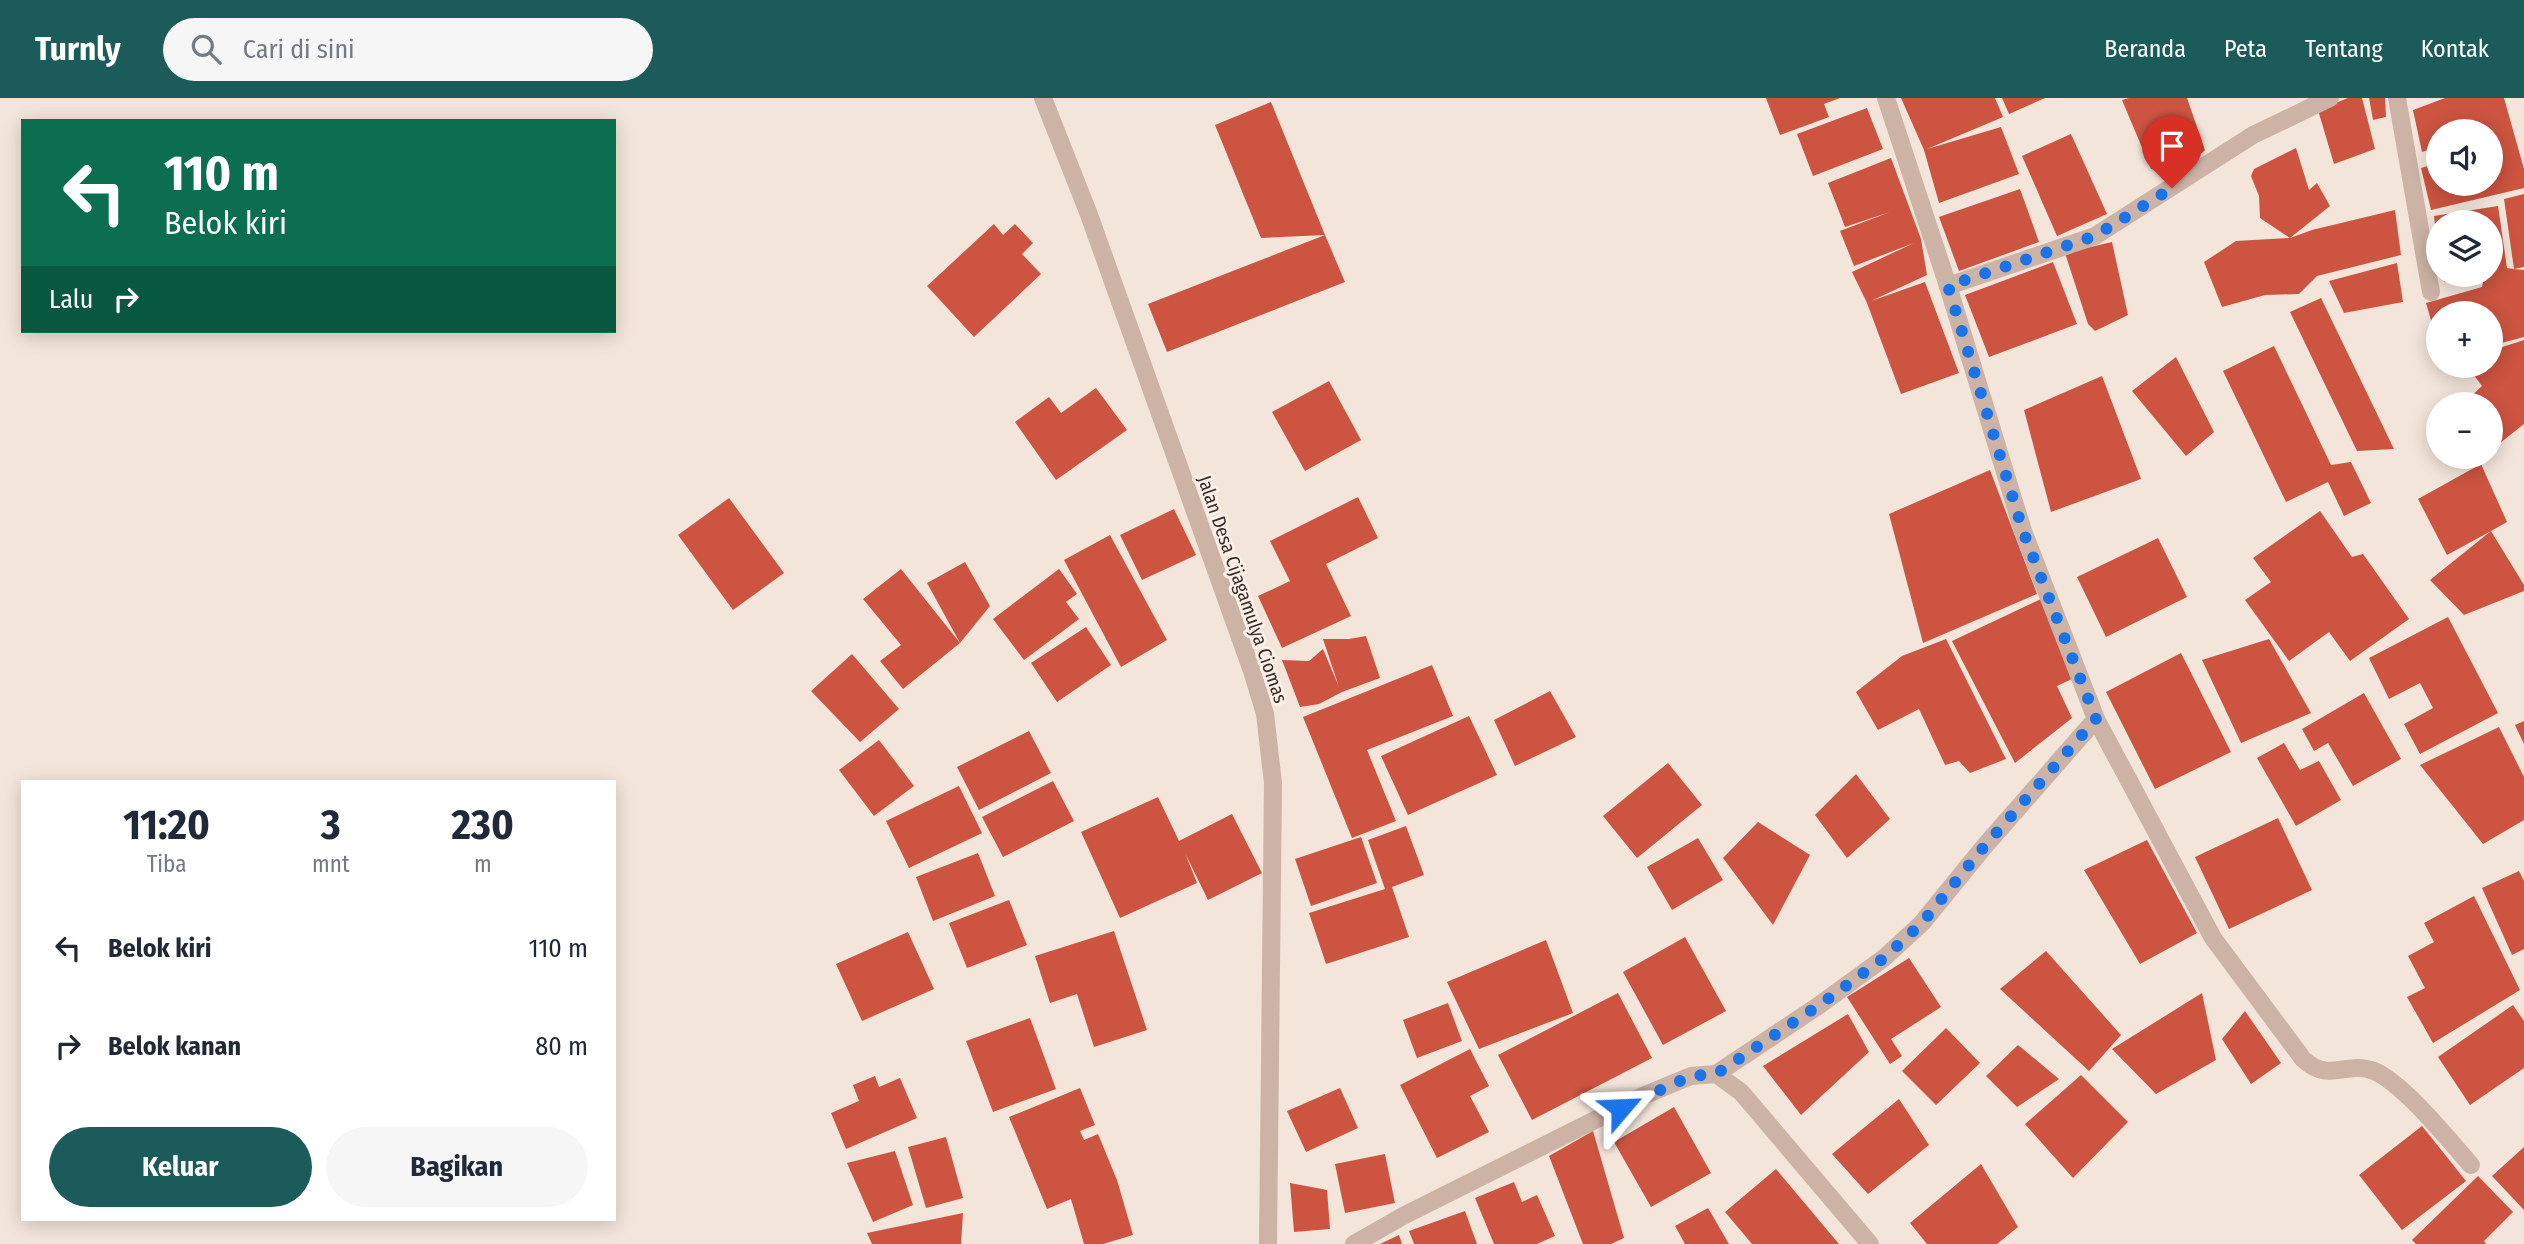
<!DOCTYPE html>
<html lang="id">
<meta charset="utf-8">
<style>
body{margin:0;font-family:"Fira Sans Condensed",sans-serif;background:#f6f6f7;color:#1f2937;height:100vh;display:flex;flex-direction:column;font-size:26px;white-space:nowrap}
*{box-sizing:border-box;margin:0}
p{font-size:23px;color:#747a83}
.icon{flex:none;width:38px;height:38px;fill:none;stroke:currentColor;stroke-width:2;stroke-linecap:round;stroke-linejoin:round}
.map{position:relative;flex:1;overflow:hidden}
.panel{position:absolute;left:21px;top:682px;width:595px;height:441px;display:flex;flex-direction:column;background:#fff;border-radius:0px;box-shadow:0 4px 18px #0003}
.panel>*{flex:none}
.hud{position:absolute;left:21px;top:21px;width:595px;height:214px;border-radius:0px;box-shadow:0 4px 18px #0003;background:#0b6e4f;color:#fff;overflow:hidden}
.controls{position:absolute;left:2426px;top:21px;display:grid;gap:14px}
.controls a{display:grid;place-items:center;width:77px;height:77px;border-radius:50%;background:#fff;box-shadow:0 4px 18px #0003;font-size:35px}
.pin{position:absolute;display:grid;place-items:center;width:60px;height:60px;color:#fff;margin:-72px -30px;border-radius:50% 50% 50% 0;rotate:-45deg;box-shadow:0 0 7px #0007}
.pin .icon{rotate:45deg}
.me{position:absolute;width:77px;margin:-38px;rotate:64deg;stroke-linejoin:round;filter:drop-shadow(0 0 5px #0008)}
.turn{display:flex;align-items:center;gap:24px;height:147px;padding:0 28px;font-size:32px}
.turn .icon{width:91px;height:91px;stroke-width:2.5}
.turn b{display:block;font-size:49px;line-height:60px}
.then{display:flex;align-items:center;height:66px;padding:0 28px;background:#0003;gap:14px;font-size:26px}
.eta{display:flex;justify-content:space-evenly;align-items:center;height:119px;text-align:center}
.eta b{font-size:42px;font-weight:700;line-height:49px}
.button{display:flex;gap:14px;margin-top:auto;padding:14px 28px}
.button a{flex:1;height:80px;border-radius:42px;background:#1b5b59;color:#fff;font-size:28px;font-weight:700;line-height:80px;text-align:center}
.button a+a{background:#f6f6f7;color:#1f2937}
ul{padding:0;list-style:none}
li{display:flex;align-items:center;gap:21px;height:98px;padding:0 28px}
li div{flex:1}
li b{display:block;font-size:26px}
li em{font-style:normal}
header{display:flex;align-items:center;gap:42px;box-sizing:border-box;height:98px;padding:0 35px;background:#1b5b59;color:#fff}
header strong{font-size:33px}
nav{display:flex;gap:38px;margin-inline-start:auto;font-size:24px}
.search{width:490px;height:63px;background:#f6f6f7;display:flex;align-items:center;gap:18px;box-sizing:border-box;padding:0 24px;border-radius:38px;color:#747a83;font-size:26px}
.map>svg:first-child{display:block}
</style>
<header>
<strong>Turnly</strong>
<div class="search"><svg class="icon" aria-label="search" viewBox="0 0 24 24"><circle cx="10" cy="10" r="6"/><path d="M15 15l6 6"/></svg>Cari di sini</div>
<nav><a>Beranda</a><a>Peta</a><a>Tentang</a><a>Kontak</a></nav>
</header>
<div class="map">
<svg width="2524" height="1146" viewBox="0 0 2524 1146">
<rect width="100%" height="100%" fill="#f3e5da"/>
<g fill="#cc5440">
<polygon points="1766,0 1840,0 1824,6 1829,19 1780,37"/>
<polygon points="1901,0 1995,0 2003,19 1927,51 2001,29 2019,76 1939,105 1924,52"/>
<polygon points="2002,0 2045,0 2009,16"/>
<polygon points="2129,0 2187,0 2205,52 2178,76 2151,71 2122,2"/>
<polygon points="2348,0 2362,0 2375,51 2334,66 2318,12"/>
<polygon points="2369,0 2385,0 2386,19 2373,22"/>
<polygon points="2445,0 2504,0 2524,71 2524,90 2431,112 2421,70 2438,65 2438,86 2490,86 2490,33 2438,33 2438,49 2422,54 2413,12"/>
<polygon points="1271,4 1325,137 1261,140 1215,27"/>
<polygon points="1867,10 1883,51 1813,78 1797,36"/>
<polygon points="2071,36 2107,116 2057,138 2022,58"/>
<polygon points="2296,50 2309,92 2317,85 2330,108 2290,140 2260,120 2259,98 2251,78 2254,71"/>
<polygon points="1891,60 1921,141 1927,177 1871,203 1925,184 1959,275 1901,296 1867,205 1852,174 1914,145 1854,168 1840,133 1890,114 1845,129 1828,85"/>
<polygon points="2020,91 2039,144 1959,173 1939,119"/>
<polygon points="2524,96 2524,169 2514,171 2524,172 2524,239 2490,248 2490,215 2438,215 2437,243 2426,205 2482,189 2484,179 2444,184 2443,177 2490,177 2490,124 2438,124 2436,135 2434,118 2498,108 2507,170 2514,171 2504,101"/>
<polygon points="2395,112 2401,157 2317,178 2299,196 2265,197 2222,209 2204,164 2236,143 2290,140 2312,132"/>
<polygon points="994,126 1003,137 1015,126 1033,145 1022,156 1041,176 974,239 927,188"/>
<polygon points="1325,137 1345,184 1167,254 1148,206"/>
<polygon points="2112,144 2128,217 2095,233 2088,226 2065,155"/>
<polygon points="2053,164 2077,226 1989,259 1965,197"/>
<polygon points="2397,165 2403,204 2344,215 2329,183"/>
<polygon points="2321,200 2394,351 2357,353 2290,214"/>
<polygon points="2524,242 2524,326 2495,349 2490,343 2490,306 2463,306 2482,288 2467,268 2490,268 2490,253"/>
<polygon points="2274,248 2331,367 2351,364 2371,405 2344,418 2328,384 2286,404 2223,273"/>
<polygon points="2176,259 2214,334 2186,358 2132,293"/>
<polygon points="2102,278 2141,381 2051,414 2024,312"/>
<polygon points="1329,283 1361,342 1305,373 1272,314"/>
<polygon points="1096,290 1127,332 1056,382 1015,324 1049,299 1061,315"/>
<polygon points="2481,366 2507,424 2491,433 2524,487 2524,493 2464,517 2430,482 2491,433 2447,457 2418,401"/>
<polygon points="1990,372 2037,496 1923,545 1889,416"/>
<polygon points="1358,399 1378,440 1326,466 1351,518 1282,550 1258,498 1290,483 1270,443"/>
<polygon points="729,400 784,475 733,512 678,437"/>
<polygon points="1174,411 1196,457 1142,482 1120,437"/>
<polygon points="2320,413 2352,459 2363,456 2409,521 2350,563 2329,534 2289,563 2245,502 2271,484 2253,460"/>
<polygon points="1110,437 1167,542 1121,569 1064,462"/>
<polygon points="2158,440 2187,499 2106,539 2077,479"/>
<polygon points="965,464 990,508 960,545 927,485"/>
<polygon points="901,471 960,545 903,591 880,563 901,547 863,501"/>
<polygon points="1059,471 1077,496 1066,504 1079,521 1024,562 993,521"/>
<polygon points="2041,501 2074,580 2057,588 2072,620 2015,665 1952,543"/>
<polygon points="2448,519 2498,615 2420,656 2404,626 2433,610 2420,585 2389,601 2369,560"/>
<polygon points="1086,529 1111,567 1057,604 1031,565"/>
<polygon points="1366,538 1380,580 1342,594 1319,606 1300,609 1282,562 1309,563 1323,551 1339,589 1323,541 1349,541"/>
<polygon points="1946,541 2006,661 1970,675 1959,663 1945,667 1919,611 1878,632 1856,594 1902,558"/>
<polygon points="2269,541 2311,615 2241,645 2202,562"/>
<polygon points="2181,555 2231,654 2155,691 2106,594"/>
<polygon points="852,556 899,611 860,644 811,593"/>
<polygon points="1432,567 1453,618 1367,652 1396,723 1352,740 1303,619"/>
<polygon points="1550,593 1576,639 1515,668 1494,622"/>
<polygon points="2364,595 2401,661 2353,688 2328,645 2314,653 2302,631"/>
<polygon points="1469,618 1497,677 1408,717 1381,658"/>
<polygon points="2524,623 2524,646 2515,627"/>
<polygon points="2499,629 2524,679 2524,722 2483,746 2420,667"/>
<polygon points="1029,633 1051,675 979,712 957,669"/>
<polygon points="879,642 914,688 874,718 839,672"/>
<polygon points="2284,645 2300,672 2319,663 2341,702 2296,728 2257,660"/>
<polygon points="1668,665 1702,707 1637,760 1603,718"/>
<polygon points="1856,676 1890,721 1847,760 1815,717"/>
<polygon points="1053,683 1074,723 1003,759 982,719"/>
<polygon points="959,688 982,735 909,770 886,723"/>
<polygon points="1158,699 1179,743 1232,716 1262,775 1208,802 1185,755 1197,785 1120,820 1081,734"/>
<polygon points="2278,720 2312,792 2229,831 2195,759"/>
<polygon points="1758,724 1810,757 1773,827 1723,760"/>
<polygon points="1406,728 1424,777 1392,789 1409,839 1326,866 1309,815 1385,791 1368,742"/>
<polygon points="1361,739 1377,785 1311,808 1295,761"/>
<polygon points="1698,740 1723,782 1672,812 1647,769"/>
<polygon points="2147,742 2197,835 2140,866 2084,772"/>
<polygon points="978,755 995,798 933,823 916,779"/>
<polygon points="2519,773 2524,783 2524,851 2512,857 2482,790"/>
<polygon points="2474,798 2520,892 2433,945 2407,899 2425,890 2408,858 2434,844 2424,825"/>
<polygon points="1009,802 1027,847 967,870 949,825"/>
<polygon points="1114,833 1147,932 1094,949 1077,896 1050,905 1035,858"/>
<polygon points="908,834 934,891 862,923 836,866"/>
<polygon points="1685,839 1726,913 1663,947 1623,874"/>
<polygon points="1546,842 1573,915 1479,951 1447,884"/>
<polygon points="2046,853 2121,937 2089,973 2000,891"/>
<polygon points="1909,860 1941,909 1891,941 1902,958 1890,966 1847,899"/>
<polygon points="1618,895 1652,960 1532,1022 1498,957"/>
<polygon points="2202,895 2216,962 2156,996 2112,951"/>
<polygon points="1448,905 1462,943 1417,960 1403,922"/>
<polygon points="2513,907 2524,923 2524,970 2470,1007 2438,959"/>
<polygon points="2245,913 2281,965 2251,986 2222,941"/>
<polygon points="1848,916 1869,954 1801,1017 1763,968"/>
<polygon points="1030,920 1056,991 993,1014 966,943"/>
<polygon points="1946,930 1980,965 1936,1007 1902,973"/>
<polygon points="2018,947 2059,981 2017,1009 1986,978"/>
<polygon points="1470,951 1489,988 1470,998 1489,1034 1437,1060 1400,987"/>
<polygon points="2081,977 2128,1024 2073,1080 2025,1026"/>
<polygon points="875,978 879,989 900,980 917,1020 846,1051 831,1015 859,1003 853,987"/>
<polygon points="1080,990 1095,1027 1080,1033 1084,1042 1098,1036 1117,1082 1133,1137 1103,1146 1084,1146 1071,1101 1047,1111 1009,1019"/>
<polygon points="1340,990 1358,1030 1306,1054 1287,1013"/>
<polygon points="1899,1001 1929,1047 1868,1096 1832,1056"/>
<polygon points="1674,1009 1711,1075 1651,1109 1614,1044"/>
<polygon points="2422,1028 2466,1083 2402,1132 2359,1077"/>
<polygon points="1593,1033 1624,1140 1611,1146 1583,1146 1549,1058"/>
<polygon points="946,1039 963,1100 926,1110 908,1049"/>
<polygon points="2524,1049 2524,1112 2492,1078"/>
<polygon points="895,1053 913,1107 873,1124 847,1065"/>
<polygon points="1385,1056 1395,1105 1345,1115 1335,1066"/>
<polygon points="1981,1066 2018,1129 1997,1146 1927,1146 1910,1125"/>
<polygon points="1776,1071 1839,1146 1752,1146 1725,1114"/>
<polygon points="2478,1078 2513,1114 2484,1143 2486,1146 2416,1146 2412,1142"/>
<polygon points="1514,1084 1522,1104 1537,1097 1555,1138 1537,1146 1494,1146 1475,1100"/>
<polygon points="1290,1085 1327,1092 1330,1131 1294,1134"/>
<polygon points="1708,1110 1729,1146 1685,1146 1675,1128"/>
<polygon points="1465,1113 1477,1146 1414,1146 1409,1133"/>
<polygon points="963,1115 961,1146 872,1146 867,1135"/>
<polygon points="1399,1137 1402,1146 1380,1146"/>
</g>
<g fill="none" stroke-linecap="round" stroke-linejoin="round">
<g stroke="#ccb3a6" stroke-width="18">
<polyline points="1043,0 1088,114 1252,573 1265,616 1273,685 1268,1146"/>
<polyline points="2397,0 2431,194"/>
<polyline points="1948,188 2095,138 2253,37 2330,0"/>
<path d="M 2096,621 L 2213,840 L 2303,961 C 2330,986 2346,962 2374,973 C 2403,985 2449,1042 2471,1067"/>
<polyline points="1716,976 1818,908 1884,860 1922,825 1983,750 2096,621 2023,433 1948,188 1886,0"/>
<polyline points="1354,1146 1403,1118 1645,997 1691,978 1716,976 1741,994 1870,1146"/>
</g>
</g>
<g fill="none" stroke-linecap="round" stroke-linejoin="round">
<polyline stroke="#1a73e8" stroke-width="12" stroke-dasharray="0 21.6" points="1621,1010 1691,978 1716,976 1818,908 1884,860 1922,825 1983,750 2096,621 2023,433 1948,188 2095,138 2172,90"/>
</g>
<g text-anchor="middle" stroke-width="6" stroke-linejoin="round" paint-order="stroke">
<g font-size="19" fill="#372b27" stroke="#faf0e7">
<text transform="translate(1243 491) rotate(71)" y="7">Jalan Desa Cijagamulya Ciomas</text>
</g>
</g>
</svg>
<div class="controls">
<a><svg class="icon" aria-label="sound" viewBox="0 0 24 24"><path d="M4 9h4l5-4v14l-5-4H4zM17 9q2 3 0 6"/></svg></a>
<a><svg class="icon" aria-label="layers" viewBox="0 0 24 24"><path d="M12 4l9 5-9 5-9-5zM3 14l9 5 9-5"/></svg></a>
<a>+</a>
<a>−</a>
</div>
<div class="pin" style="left:2172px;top:90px;background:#d93025"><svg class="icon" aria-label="arrive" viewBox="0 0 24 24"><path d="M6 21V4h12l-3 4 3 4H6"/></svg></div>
<svg class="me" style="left:1621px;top:1010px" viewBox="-20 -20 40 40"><path d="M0-17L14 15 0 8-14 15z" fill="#1a73e8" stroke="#fff" stroke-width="4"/></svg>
<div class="hud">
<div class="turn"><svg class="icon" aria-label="left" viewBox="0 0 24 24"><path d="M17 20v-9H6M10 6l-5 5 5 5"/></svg><div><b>110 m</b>Belok kiri</div></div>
<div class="then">Lalu<svg class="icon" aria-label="right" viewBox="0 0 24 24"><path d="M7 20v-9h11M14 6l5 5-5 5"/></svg></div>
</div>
<section class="panel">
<div class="eta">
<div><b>11:20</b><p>Tiba</p></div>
<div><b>3</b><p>mnt</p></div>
<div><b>230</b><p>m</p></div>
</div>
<ul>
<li><svg class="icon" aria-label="left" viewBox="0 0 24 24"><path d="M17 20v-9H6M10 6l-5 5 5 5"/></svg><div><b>Belok kiri</b></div><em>110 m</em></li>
<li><svg class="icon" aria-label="right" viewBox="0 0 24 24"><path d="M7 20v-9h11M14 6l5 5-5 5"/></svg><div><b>Belok kanan</b></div><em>80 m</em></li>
</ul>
<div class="button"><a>Keluar</a><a>Bagikan</a></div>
</section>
</div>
